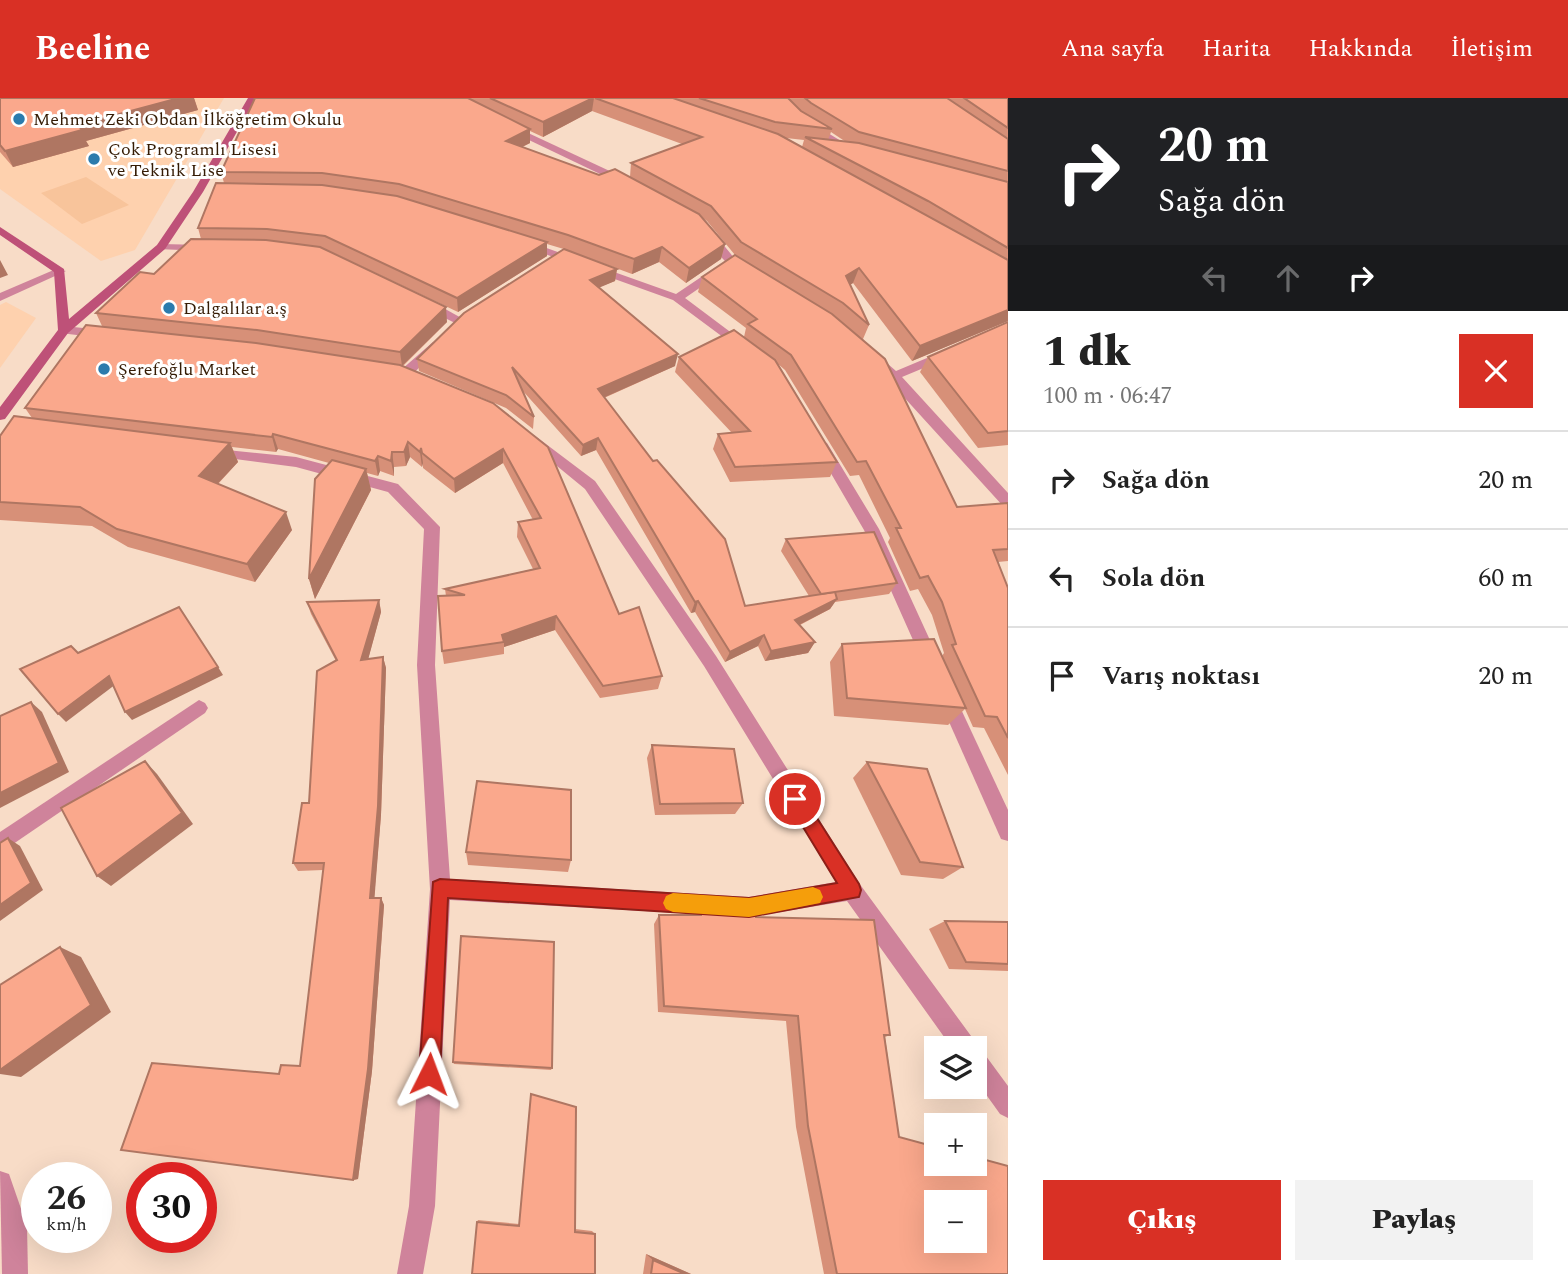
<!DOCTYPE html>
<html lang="tr">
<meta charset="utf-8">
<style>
body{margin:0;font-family:Spectral,serif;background:#f2f2f2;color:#222;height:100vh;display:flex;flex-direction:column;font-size:26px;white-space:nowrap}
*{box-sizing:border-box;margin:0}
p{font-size:23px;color:#767676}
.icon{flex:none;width:38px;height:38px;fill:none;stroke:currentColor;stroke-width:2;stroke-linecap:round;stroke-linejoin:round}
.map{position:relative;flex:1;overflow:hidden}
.side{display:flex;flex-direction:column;background:#fff;width:560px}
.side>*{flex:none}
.guide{background:#202124;color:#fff;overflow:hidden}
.buttons{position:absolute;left:924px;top:938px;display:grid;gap:14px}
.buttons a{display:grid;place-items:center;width:63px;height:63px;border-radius:0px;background:#fff;box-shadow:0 7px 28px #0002;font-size:35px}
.speed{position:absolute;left:21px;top:1064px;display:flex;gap:14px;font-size:35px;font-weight:700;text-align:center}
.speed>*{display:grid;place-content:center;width:91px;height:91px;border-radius:50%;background:#fff;box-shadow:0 7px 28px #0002;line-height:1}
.speed small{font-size:18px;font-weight:400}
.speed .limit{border:10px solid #d22;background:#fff;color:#111}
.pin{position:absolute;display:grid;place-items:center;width:60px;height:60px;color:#fff;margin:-30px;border:4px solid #fff;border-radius:50%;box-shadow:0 2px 7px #0007}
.me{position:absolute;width:77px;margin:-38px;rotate:3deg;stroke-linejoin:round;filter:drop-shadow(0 0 5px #0008)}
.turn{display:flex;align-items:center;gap:24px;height:147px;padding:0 35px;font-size:32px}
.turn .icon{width:91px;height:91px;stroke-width:2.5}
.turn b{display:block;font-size:49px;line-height:60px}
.lanes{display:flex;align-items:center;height:66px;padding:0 35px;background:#0003;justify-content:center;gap:35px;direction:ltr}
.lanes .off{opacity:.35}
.round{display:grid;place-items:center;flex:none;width:74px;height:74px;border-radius:0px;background:#f2f2f2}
.overview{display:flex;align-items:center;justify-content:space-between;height:119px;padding:0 35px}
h1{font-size:42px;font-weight:800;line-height:52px}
.action{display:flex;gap:14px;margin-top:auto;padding:14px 35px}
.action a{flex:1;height:80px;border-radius:0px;background:#d93025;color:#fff;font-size:28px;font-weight:800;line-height:80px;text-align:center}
.action a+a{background:#f2f2f2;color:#222}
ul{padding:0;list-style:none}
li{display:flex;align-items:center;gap:21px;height:98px;padding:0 35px;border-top:2px solid #e0e0e0}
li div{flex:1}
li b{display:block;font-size:26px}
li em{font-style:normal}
header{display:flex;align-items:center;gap:42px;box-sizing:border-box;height:98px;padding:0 35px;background:#d93025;color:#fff}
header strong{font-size:33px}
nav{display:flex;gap:38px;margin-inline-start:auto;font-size:24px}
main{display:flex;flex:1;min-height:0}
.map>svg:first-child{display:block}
</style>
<header>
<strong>Beeline</strong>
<nav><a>Ana sayfa</a><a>Harita</a><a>Hakkında</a><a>İletişim</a></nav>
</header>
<main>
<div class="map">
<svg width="1008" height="1176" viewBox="0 0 1008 1176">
<rect width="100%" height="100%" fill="#f8dcc7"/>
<g fill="#fed1ae">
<polygon points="0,0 224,0 135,152 101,163 0,91"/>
<polygon points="6,204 36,220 0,270 0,207"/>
</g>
<polygon fill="#f8c49b" points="86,79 129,107 82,126 41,95"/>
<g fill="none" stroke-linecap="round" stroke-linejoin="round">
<g fill="#cf839b" fill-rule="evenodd">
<polygon points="773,0 782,0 805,21 859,54 851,56 799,25"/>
<polygon points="511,27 629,82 630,84 621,86 508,32 506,30"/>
<path d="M 704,133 L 712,133 L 735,161 L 752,171 L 752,175 C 731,178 716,152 704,137 Z"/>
<polygon points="524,142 676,196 716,169 724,169 724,173 685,200 749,248 739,251 673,202 520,147 520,143"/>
<polygon points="161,146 205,147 210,150 205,153 157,151 157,147"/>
<polygon points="56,171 66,173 0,203 0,195"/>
<polygon points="421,202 429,202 465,222 455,225 421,208"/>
<polygon points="64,228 102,232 108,236 102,240 60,235 58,232"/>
<polygon points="433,244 437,245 437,251 411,278 401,278 401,272"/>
<polygon points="946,252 950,253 950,259 902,279 1008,395 1008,409 1003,408 871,263 873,260 881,260 896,273"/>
<polygon points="534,337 595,383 716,558 859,785 974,942 977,951 983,954 1008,988 1008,1020 1000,1016 975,981 975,950 952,950 847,803 749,819 450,802 435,1108 423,1176 397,1176 409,1108 430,791 417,567 424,431 388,394 296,369 212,358 207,356 207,350 296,359 398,386 440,429 435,567 450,781 749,799 836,784 704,568 585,391 529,345 527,342"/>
<polygon points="822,343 827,345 879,431 940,564 937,569 925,569 864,432 815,348"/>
<polygon points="947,591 953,594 1008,712 1008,743 1001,741 938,599 941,594"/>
<polygon points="199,602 205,605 208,610 205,615 0,755 0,734"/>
<polygon points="0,1073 9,1076 27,1128 28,1176 2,1176"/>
</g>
<polygon fill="#be5178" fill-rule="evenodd" points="248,0 256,0 203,94 165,151 68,235 5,321 0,322 0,309 58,232 54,174 0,137 0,129 64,171 69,221 157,147 193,94"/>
</g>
<g fill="#d79078" fill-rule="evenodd">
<polygon points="0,0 194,0 198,12 86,43 89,48 13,69 0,54"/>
<path d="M 255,0 L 1008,0 L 1008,223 L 912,263 L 853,185 L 850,187 L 869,227 L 863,241 L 957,409 L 1008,405 L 1008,463 L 998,464 L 1008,490 L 1008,677 L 984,630 L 973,629 L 965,611 L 948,627 L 834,618 L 830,564 L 842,546 L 942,558 L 944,555 L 932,517 L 918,491 L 910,493 L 888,444 L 890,440 L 859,377 L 850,378 L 785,272 L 778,266 L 837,364 L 830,379 L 730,384 L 713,351 L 718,336 L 732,335 L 675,274 L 679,259 L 744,239 L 746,230 L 698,194 L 702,179 L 735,157 L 707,123 L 703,120 L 725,146 L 721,161 L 686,185 L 659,164 L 632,176 L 567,152 L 547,146 L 547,158 L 458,214 L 327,152 L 447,224 L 403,268 L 493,305 L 619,516 L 662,578 L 658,591 L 600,600 L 555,532 L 504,549 L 504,556 L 444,566 L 442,553 L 446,498 L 445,491 L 533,471 L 517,439 L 518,424 L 533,422 L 503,365 L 455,395 L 423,370 L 423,365 L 422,369 L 410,359 L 406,368 L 394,369 L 394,378 L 380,373 L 378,378 L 367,375 L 371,392 L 315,501 L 309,481 L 329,365 L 278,351 L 276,354 L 232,349 L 238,364 L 218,386 L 292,432 L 255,484 L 128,449 L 92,428 L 0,422 L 0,338 L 32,320 L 25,310 L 102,228 L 96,215 L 154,176 L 201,141 L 198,130 L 224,85 L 221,74 ZM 592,13 L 682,46 L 631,65 L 630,79 L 599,77 L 522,49 L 530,45 L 530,33 L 543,39 ZM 831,34 L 846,44 L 828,42 ZM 786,40 L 804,42 L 802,49 Z"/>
<polygon points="617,171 615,183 599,189 675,268 604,300 745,508 809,498 781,453 786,441 897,485 889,496 835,504 830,511 800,527 815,544 808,555 765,563 758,548 725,564 695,514 691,515 596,352 581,358 522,292 534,319 533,331 506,310 419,273 417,261"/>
<polygon points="1008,224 1008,347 978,350 920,274 928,259"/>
<polygon points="379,502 381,514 368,561 383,559 386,570 381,717 374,800 381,800 384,807 372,973 358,1081 353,1082 279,976 300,968 323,772 298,773 293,765 309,705 336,563 311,516 307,504"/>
<polygon points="652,647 743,705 735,716 655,717 647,660"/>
<polygon points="867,664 963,769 943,781 901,777 853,680"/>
<polygon points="466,754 571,762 568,774 468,767"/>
<polygon points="701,810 756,819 890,937 885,939 899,1039 1008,1176 824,1176 796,1029 786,923 658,914 654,826 659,817 695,817"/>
<polygon points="945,823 1008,824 1008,873 949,871 929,831"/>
<polygon points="453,964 552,970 551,972 454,966"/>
<polygon points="531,996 575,1131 592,1133 595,1136 477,1124 478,1122 519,1126"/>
<polygon points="646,1156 691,1176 643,1176"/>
</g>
<g fill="#af7662">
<polygon points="179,0 194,0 198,12 86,43 89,48 13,69 5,53 78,27"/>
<polygon points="594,0 592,13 543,39 543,24"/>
<polygon points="530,31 530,45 506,57 506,43"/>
<polygon points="547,144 547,158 458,214 457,200"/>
<polygon points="725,146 721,161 686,185 689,170"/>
<polygon points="662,149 659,164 632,176 634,161"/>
<polygon points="0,162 8,177 0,180"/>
<polygon points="859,170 853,185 840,193 846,178"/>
<polygon points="617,171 615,183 589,194 590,182"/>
<polygon points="446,209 447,224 402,268 400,254"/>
<polygon points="1008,212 1008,223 912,263 920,248"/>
<polygon points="678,256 675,268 596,303 598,291"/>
<polygon points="273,336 278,351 276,354 272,339"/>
<polygon points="598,340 596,352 581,358 583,347"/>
<polygon points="408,344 410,359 406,368 404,354"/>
<polygon points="230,345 238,364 207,397 199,378"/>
<polygon points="421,350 423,365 422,369 420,354"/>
<polygon points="503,351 503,365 455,395 454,381"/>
<polygon points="392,354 394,369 394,378 391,363"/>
<polygon points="378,358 380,373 378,378 375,363"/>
<polygon points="366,371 371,392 315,501 309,481"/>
<polygon points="286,414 292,432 255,484 247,466"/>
<polygon points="837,501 830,511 789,532 795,522"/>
<polygon points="379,502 381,514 365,573 361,562"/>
<polygon points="698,503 695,514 691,515 695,504"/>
<polygon points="556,518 555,532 504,549 504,544 502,537"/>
<polygon points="764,537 758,548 725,564 730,554"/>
<polygon points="815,544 808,555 765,563 771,553"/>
<polygon points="383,559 386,570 381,717 374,806 370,800"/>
<polygon points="218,569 223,577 132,622 125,614"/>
<polygon points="109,578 116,586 66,624 58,616"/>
<polygon points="31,604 42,614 69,674 0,710 0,695"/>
<polygon points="145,663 157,676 193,726 111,788 97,778"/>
<polygon points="8,740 20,748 43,792 0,823 0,807"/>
<polygon points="381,800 384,807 372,973 358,1081 353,1082"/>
<polygon points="60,849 81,859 111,914 21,979 0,976 0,972"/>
<polygon points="646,1156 691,1176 685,1176 653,1162"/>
</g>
<g fill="#faa88c" stroke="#af7662" stroke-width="2" fill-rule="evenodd">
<polygon points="0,0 179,0 78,27 82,32 5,53 0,47"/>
<polygon points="255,0 468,0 530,31 506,43 599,77 615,71 699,116 725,146 689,170 662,149 634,161 568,137 399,86 322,75 221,74"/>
<polygon points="490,0 593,0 543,24"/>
<polygon points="595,0 673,0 778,36 1008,162 1008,212 920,248 859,170 846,178 869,227 843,205 741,144 711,108 631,65 702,39"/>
<polygon points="699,0 788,0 801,13 832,31 775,24"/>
<polygon points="805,0 947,0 1008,41 1008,73 859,34 811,5"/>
<polygon points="964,0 1008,0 1008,30"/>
<polygon points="805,39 859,45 1008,84 1008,150 928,103"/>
<polygon points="216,85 322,87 397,98 547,144 457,200 325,138 267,131 198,130"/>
<polygon points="191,141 266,142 320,149 446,209 400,254 257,232 96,215 140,174 154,176"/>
<polygon points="564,151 617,171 590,182 678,256 598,291 653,363 657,362 725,441 745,508 835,494 837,501 795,522 815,544 771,553 764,537 730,554 698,503 695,504 598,340 583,347 512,269 534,319 506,297 417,261 464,215"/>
<polygon points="735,157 832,216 885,261 957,409 1008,405 1008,451 993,452 1008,490 1008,640 997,619 985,618 952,547 956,546 942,504 928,478 920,480 896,430 901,430 866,363 857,364 791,257 748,226 757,221 702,179"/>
<polygon points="1008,224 1008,333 988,335 928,259"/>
<polygon points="86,227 256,245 400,267 493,305 548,349 619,516 639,509 662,578 603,588 556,518 502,537 504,544 442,553 438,498 465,497 445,491 540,470 518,424 541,420 503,351 454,381 422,355 421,350 420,354 408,344 404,354 392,354 391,363 378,358 375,363 273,336 272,339 25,310"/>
<polygon points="734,232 775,262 837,364 735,369 718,336 750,333 679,259"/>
<polygon points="14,318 230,345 199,378 286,414 247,466 117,431 80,409 0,404 0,338"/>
<polygon points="332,362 366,371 309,481 315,381"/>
<polygon points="874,434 897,485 821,496 786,441"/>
<polygon points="379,502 361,562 383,559 378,708 370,800 381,800 368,971 353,1082 121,1052 152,965 279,976 281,967 300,968 324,765 293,765 302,705 309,705 317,573 337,562 307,504"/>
<polygon points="179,509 218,569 125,614 109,578 58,616 20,571 71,548 78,555"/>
<polygon points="934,541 966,610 847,600 842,546"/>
<polygon points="31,604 59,665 0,695 0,618"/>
<polygon points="652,647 734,651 743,705 660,706"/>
<polygon points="145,663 182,715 97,778 61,710"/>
<polygon points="867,664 927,671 963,769 920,764"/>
<polygon points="477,683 571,692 571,762 466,754"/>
<polygon points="8,740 31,785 0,807 0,745"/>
<path d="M 701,810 L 756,813 L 756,819 L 874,822 L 890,937 L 884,937 L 899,1039 L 936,1049 L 936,1066 L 975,1066 L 975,1059 L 1008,1068 L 1008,1176 L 837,1176 L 808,1028 L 798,918 L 664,908 L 659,817 L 701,817 ZM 936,1104 L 975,1104 L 975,1143 L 936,1143 Z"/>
<polygon points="945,823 1008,824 1008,866 966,864"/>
<polygon points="461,838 554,844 552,970 453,964"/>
<polygon points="60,849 91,907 0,972 0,887"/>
<polygon points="531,996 576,1009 575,1134 595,1136 595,1176 472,1176 477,1124 519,1128"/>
<polygon points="653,1162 685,1176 651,1176"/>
</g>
<polygon fill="#d93025" stroke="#8d1f18" stroke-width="2" points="795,692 801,695 859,786 861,792 859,799 749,819 448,800 440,976 437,983 429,986 422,983 419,976 433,784 440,781 749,800 837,785 789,706 786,701 789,695"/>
<polygon fill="#f59e0b" points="813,789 820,792 823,799 820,805 749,819 673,814 666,811 663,805 666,798 673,795 749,800"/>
<g fill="#2b7bad" stroke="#fff" stroke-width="2.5">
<circle cx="19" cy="21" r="7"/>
<circle cx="94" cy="61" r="7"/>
<circle cx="169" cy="210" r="7"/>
<circle cx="104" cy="271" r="7"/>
</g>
<g text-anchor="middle" stroke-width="6" stroke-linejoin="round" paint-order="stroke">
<g font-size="18" fill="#351c05" stroke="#fff" text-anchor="start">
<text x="33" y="27">Mehmet Zeki Obdan İlköğretim Okulu</text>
<text x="108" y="57">Çok Programlı Lisesi<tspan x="108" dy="21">ve Teknik Lise</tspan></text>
<text x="183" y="216">Dalgalılar a.ş</text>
<text x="118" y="277">Şerefoğlu Market</text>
</g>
</g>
</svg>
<div class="buttons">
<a><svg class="icon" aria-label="layers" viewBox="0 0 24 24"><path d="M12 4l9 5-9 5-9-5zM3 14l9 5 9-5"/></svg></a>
<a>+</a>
<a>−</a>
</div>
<div class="speed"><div>26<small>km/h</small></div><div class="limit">30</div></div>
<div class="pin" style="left:795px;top:701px;background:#d93025"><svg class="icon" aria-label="arrive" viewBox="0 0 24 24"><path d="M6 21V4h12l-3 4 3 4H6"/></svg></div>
<svg class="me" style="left:429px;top:976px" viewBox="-20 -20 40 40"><path d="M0-17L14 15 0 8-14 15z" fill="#d93025" stroke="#fff" stroke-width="4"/></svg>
</div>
<section class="side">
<div class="guide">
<div class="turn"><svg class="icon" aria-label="right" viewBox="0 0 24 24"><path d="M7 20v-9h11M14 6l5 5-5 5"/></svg><div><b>20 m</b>Sağa dön</div></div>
<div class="lanes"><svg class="icon off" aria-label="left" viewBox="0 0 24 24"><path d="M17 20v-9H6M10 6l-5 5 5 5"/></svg><svg class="icon off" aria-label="ahead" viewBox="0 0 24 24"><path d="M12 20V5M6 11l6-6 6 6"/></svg><svg class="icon" aria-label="right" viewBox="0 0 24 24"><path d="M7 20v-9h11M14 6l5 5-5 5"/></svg></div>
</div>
<div class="overview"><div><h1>1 dk</h1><p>100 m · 06:47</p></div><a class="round" style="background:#d93025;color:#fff"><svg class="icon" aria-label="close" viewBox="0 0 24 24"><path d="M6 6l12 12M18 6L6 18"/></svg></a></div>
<ul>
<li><svg class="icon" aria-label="right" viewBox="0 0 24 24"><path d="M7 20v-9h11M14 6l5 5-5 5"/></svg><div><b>Sağa dön</b></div><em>20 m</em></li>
<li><svg class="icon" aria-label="left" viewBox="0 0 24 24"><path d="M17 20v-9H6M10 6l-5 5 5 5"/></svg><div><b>Sola dön</b></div><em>60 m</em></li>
<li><svg class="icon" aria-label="arrive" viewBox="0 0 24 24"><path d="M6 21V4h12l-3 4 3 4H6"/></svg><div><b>Varış noktası</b></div><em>20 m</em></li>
</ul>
<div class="action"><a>Çıkış</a><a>Paylaş</a></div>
</section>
</main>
